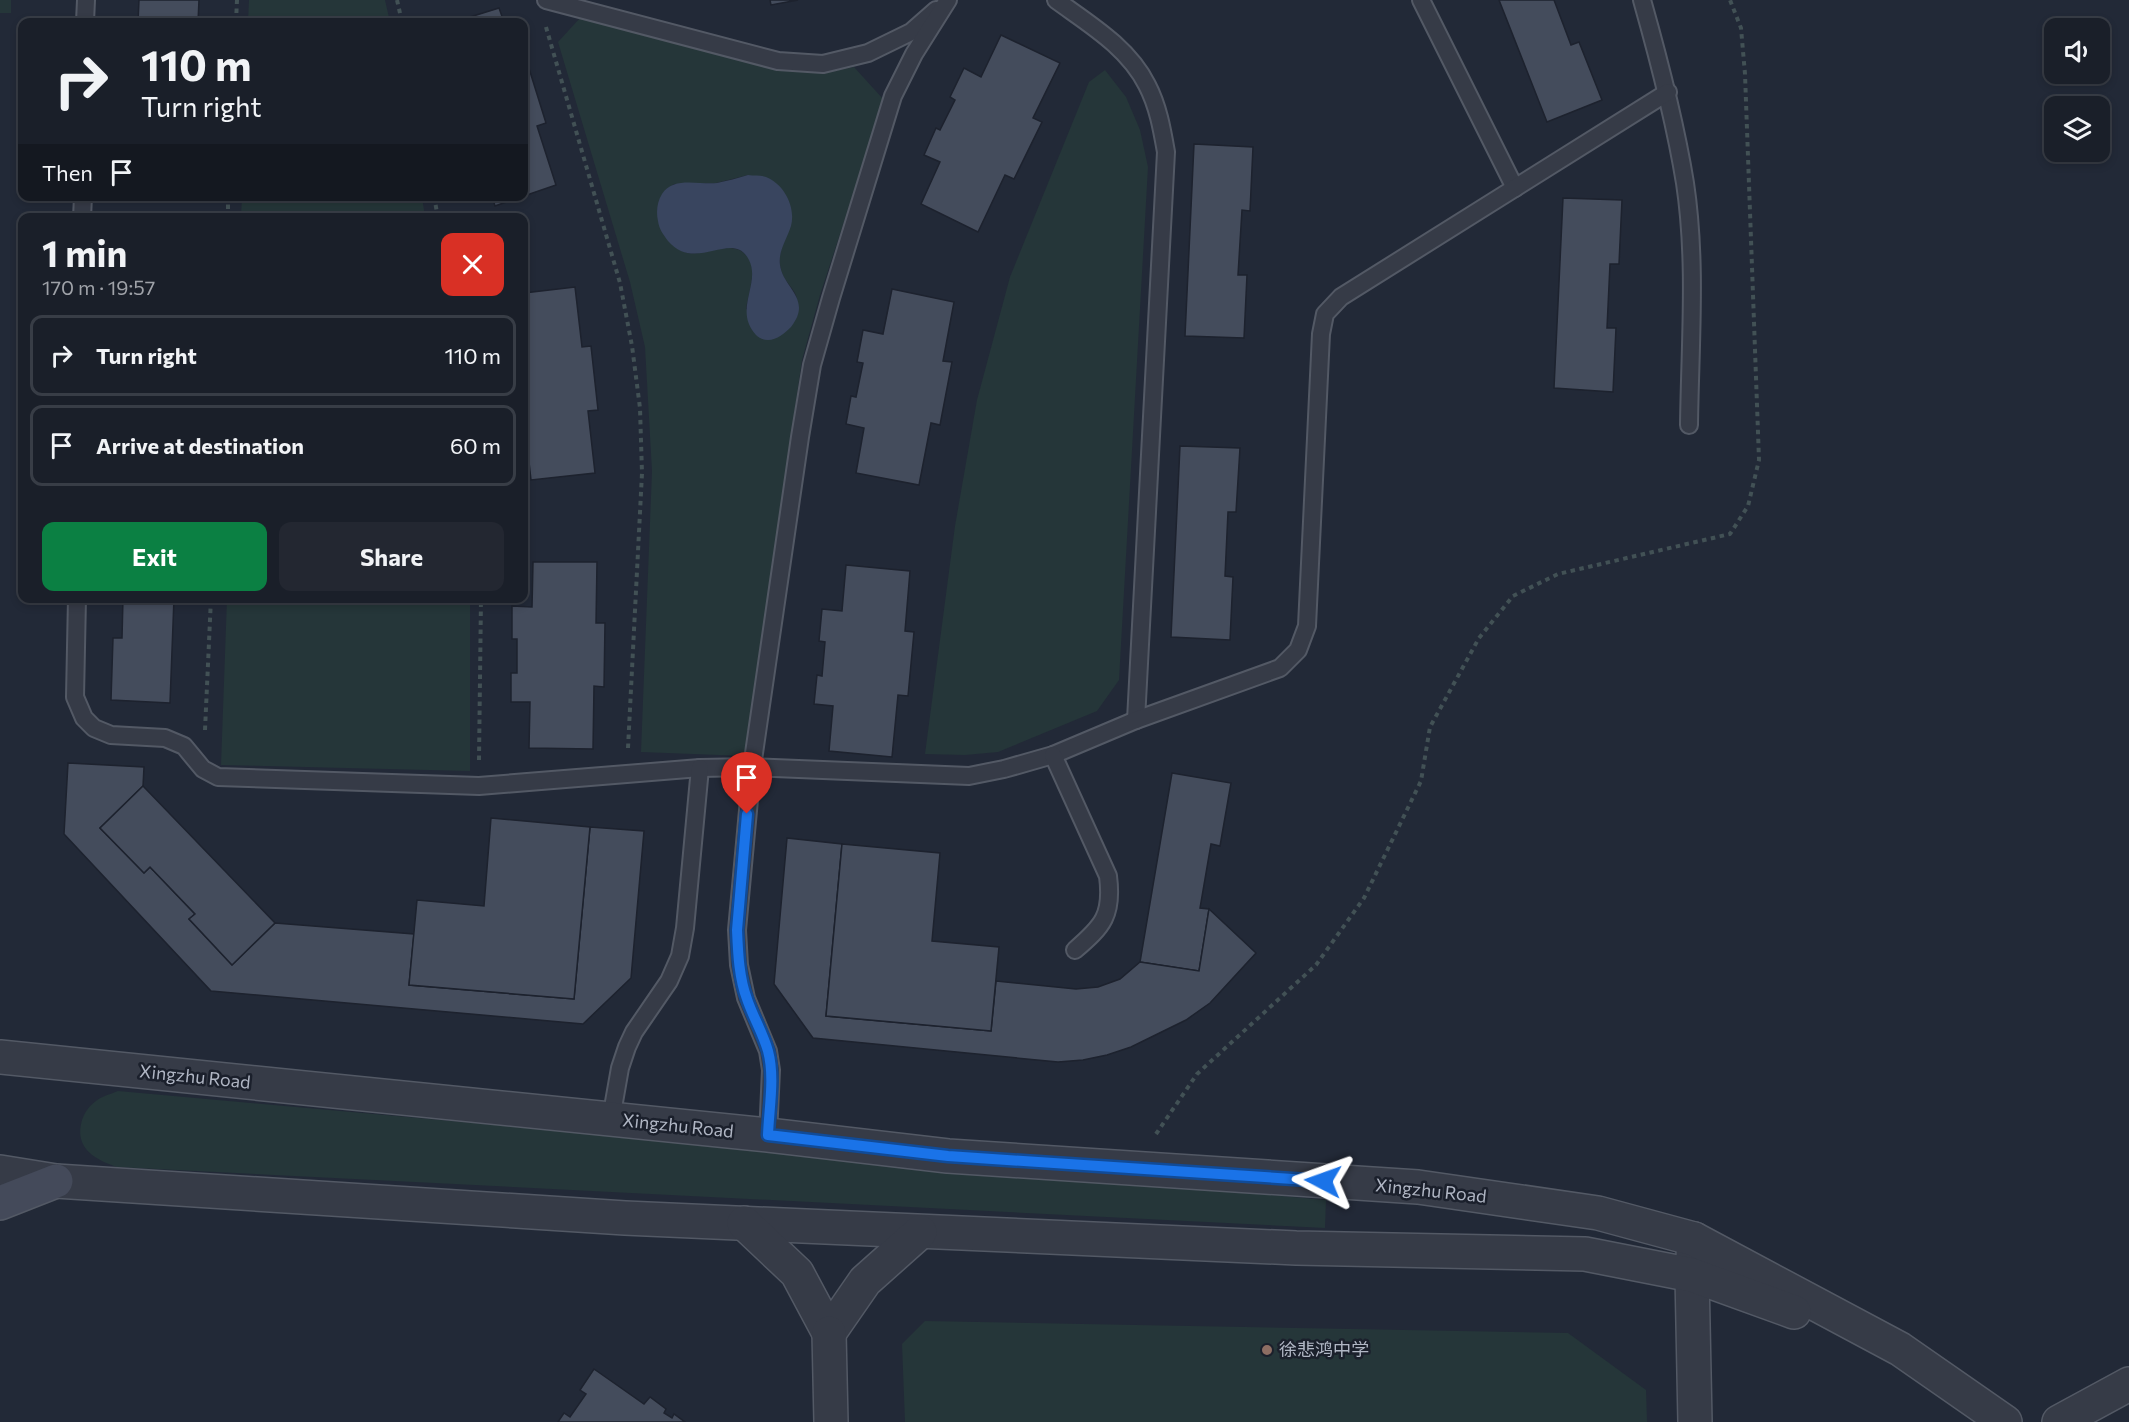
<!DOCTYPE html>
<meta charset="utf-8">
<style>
body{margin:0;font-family:Commissioner,"Noto Sans SC",sans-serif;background:#232731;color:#f1f3f6;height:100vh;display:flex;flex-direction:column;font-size:22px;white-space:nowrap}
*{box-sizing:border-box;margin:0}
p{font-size:20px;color:#9fa2a8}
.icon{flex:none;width:33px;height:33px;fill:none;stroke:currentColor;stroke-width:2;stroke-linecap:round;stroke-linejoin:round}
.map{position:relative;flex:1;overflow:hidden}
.details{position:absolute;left:18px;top:213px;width:510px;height:390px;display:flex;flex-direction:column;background:#1a1f29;border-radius:12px;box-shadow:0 3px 9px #0003,0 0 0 2px #383d46}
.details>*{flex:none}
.hud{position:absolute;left:18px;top:18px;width:510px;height:183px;border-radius:12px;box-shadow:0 3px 9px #0003,0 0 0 2px #383d46;background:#1a1f29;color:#f1f3f6;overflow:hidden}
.controls{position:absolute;left:2044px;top:18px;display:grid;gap:12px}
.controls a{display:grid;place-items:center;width:66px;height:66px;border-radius:12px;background:#1a1f29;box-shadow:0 3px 9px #0003,0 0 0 2px #383d46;font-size:30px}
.pin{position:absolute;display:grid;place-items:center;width:51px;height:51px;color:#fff;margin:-62px -26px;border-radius:50% 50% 50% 0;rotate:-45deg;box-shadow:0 0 6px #0007}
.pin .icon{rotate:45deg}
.me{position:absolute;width:66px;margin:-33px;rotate:274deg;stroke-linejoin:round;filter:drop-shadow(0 0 4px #0008)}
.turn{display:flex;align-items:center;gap:21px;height:126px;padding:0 24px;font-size:27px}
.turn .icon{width:78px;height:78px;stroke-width:2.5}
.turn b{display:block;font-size:42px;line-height:51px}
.then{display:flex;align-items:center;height:57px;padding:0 24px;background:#0003;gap:12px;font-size:22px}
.round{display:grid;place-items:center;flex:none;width:63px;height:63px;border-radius:12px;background:#232731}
.headline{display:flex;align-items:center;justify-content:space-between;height:102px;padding:0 24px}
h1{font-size:36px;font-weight:700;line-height:45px}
.cta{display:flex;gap:12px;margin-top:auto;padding:12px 24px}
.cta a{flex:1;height:69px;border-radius:12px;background:#0b8043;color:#fff;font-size:24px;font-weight:700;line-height:69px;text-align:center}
.cta a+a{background:#232731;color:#f1f3f6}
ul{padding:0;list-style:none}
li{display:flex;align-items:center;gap:18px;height:81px;margin:0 12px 9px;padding:0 12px;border:3px solid #383d46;border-radius:12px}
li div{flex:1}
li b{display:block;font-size:22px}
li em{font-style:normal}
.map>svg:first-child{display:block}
</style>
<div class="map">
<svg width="2129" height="1422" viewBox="0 0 2129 1422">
<rect width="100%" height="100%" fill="#222937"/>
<g fill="#253639" fill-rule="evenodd">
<rect x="0" y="0" width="11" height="13"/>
<polygon points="249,0 385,0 390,22 248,22"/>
<path d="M 580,18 L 774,69 L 823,73 L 854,67 L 884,100 L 820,295 L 802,360 L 745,756 L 641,752 L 652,471 L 645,347 L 630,282 L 558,42 ZM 748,175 L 791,225 C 786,237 778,252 780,265 C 784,291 806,286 794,322 L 746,309 C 748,295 757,271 749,259 C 734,236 707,257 688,253 C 669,249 653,219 659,202 C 661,195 668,189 674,184 L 716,183 Z"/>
<polygon points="1105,70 1126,97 1140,130 1148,167 1119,680 1097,711 998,752 965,755 925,754 955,526 977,400 1010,277 1089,82"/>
<polygon points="242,196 422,197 425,217 241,217"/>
<polygon points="227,599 470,599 470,771 221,765"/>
<path d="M 118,1091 L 1326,1200 L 1325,1228 L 117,1167 C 94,1159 74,1148 82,1120 C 85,1112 89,1106 96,1101 C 102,1096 111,1094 118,1091 Z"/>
<polygon points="925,1321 1568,1333 1646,1390 1647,1422 905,1422 902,1344"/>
</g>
<path fill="#39455f" d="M 748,175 C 754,176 761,175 766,177 C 784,184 796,207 791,226 C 787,239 778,251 780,265 C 783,288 813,299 791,327 C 785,333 777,340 768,340 C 763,340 759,338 756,335 C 733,310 761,284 749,260 C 733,228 696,274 668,241 C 663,234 659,229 658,221 C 656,212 657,202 662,194 C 673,176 699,185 717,183 C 727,181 738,178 748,175 Z"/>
<g fill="#444c5c" stroke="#1d222e" stroke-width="1.5">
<polygon points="139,0 199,0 198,22 138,22"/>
<polygon points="770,0 798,0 771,5"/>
<polygon points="1499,0 1554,0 1571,45 1579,42 1602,100 1547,122"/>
<polygon points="499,8 504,22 454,22"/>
<polygon points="1001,35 1060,63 1033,118 1042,122 1014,179 1005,175 978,232 921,204 940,162 924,155 936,128 940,130 955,100 950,97 964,68 981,77"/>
<polygon points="527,62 546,123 537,126 556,185 524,196 524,63"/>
<polygon points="1194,144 1253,147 1250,211 1242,210 1238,275 1247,275 1244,338 1185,336"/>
<polygon points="492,196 523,196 495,206"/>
<polygon points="1563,198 1622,200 1619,264 1610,264 1607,328 1616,328 1613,392 1554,388"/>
<polygon points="575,287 582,347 591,346 598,410 588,411 595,473 531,480 526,435 524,435 524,293"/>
<polygon points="892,289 954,302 943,361 952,362 940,425 931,423 919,485 856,473 864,428 846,424 851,396 856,397 863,363 857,362 863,330 883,334"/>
<polygon points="1180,446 1240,448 1236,512 1228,512 1225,576 1233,577 1230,640 1171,637"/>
<polygon points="533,562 597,562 596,623 605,623 604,687 594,686 593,749 529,748 530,702 511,702 511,673 517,673 517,639 512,639 512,606 532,607"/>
<polygon points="846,565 910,571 905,631 914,632 908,696 898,695 892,757 829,751 833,706 814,704 817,675 822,676 825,642 819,641 822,609 842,611"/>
<polygon points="123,598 174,598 170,703 111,700 113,638 122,638"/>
<polygon points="68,763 144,767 143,786 100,828 144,873 150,867 195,914 189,919 232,965 275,923 414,934 409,985 574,999 590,827 644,831 631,978 583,1024 211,991 64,834"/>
<polygon points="1172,773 1231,783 1220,846 1211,844 1200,908 1209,909 1199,971 1140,962"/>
<polygon points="143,786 275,923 232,965 189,919 195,914 150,867 144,873 100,828"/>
<polygon points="491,818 590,827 574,999 409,985 417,900 484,906"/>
<polygon points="787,838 842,844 826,1016 991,1031 996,981 1076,989 1098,987 1120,979 1140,962 1199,971 1209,909 1256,953 1210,1003 1186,1020 1131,1047 1107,1055 1083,1060 1058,1062 813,1038 774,984"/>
<polygon points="842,844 940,853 932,941 999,947 991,1031 826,1016"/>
<polygon points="594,1369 644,1404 650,1397 666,1409 664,1413 672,1418 674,1414 685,1422 558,1422 564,1413 570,1417 586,1394 580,1390"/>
</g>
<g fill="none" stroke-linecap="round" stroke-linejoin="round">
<defs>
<g id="service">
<polyline points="546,0 778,61 823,64 868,53 911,32 936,10"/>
<path d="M 1056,0 C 1089,24 1128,47 1147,85 C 1158,106 1162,129 1166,152 L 1136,720"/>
<polyline points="1421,0 1515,188"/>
<path d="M 1642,0 C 1659,60 1675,121 1685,183 C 1697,262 1690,345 1689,425"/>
<polyline points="85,22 86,0"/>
<polyline points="82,218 83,196"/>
<polyline points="77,598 75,697 84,718 94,728 111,735 165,738 184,746 203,769 218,777 479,786 700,768 752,767 969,776 1004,769 1053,755 1136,720 1280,668 1298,650 1307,626 1321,334 1325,314 1341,297 1668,92"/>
<path d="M 1053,755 L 1108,876 C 1113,915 1103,926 1075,950"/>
<polyline points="611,1119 620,1068 627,1047 634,1032 669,981 680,956 685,928 700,768"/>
<polyline points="768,1135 771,1070 768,1051 746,998 739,965 737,930 752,767 800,437 812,365 831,298 893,96 914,54 948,0"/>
</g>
<g id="minor">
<polyline points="1694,1239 1692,1275 1695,1422"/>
<polyline points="2059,1422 2129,1384"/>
</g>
<g id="tertiary">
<polyline points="0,1057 768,1135 948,1156 1418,1187 1598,1213 1694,1239 1900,1349 2005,1422"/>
<polyline points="0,1172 56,1181 625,1218 1296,1248 1585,1254 1692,1275 1794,1312"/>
<polyline points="744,1223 797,1273 829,1333 865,1281 920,1232"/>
<polyline points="829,1333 831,1422"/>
</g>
<polyline id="secondary" points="0,1203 56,1181"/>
</defs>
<use href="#service" stroke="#535965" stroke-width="20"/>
<use href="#minor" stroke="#535965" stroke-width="36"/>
<use href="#tertiary" stroke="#535965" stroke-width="36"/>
<use href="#secondary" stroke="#535965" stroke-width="36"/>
<g stroke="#425155" stroke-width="4" stroke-dasharray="4.5 4.5" stroke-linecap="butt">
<polyline points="397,0 402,22"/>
<polyline points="236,22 237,0"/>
<polyline points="546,27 620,283 632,346 640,408 642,473 628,748"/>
<polyline points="434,196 438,218"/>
<polyline points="228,218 228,196"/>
<polyline points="205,730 211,598"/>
<polyline points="479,760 481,598"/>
<polyline points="1156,1134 1197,1074 1316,965 1364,898 1421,781 1430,727 1479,638 1513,596 1558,574 1730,534 1748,506 1759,460 1745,74 1741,28 1730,0"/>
</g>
<use href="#service" stroke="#363b47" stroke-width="16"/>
<use href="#minor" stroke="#363b47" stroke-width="33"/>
<use href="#tertiary" stroke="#363b47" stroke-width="33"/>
<use href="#secondary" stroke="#444a5a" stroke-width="33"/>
</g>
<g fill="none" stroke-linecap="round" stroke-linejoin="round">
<defs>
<path id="route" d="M 747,814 L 737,930 C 738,953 739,978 747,999 C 753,1017 763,1033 768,1051 C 775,1077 769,1108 768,1135 L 948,1156 L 1323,1181"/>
</defs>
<use href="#route" stroke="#114b97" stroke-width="15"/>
<use href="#route" stroke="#1a73e8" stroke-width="10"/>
</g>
<circle fill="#8d6e63" stroke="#1b202c" stroke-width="2" cx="1267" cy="1350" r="6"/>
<g text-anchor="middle" stroke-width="5" stroke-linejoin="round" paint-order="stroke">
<g font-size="18" fill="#b0b6c4" stroke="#1b202c">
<text transform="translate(195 1077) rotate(6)" y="6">Xingzhu Road</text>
<text transform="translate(678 1126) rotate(6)" y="6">Xingzhu Road</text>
<text transform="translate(1431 1191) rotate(6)" y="6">Xingzhu Road</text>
</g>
<g font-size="18" fill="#b0b6c4" stroke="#1b202c" text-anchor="start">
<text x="1279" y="1356">徐悲鸿中学</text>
</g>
</g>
</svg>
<div class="controls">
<a><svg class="icon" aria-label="sound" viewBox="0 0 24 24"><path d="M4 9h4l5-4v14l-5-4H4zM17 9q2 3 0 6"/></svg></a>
<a><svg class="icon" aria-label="layers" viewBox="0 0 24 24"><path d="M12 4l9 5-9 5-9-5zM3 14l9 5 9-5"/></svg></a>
</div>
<div class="pin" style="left:747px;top:814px;background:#d93025"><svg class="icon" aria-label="arrive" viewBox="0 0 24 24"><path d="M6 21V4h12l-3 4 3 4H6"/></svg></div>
<svg class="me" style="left:1323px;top:1181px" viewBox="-20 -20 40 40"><path d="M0-17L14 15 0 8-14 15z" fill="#1a73e8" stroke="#fff" stroke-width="4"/></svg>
<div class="hud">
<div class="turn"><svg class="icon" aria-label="right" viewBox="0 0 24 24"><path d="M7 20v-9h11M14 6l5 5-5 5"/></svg><div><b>110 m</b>Turn right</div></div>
<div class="then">Then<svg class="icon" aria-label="arrive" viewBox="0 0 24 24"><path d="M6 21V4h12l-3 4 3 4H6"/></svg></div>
</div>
<section class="details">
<div class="headline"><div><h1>1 min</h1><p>170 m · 19:57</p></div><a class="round" style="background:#d93025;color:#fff"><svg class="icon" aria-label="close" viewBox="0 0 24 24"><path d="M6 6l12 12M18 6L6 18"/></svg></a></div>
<ul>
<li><svg class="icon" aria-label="right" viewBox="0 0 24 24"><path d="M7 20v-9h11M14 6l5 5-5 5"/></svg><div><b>Turn right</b></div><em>110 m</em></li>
<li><svg class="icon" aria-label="arrive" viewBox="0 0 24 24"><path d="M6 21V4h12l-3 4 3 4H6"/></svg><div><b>Arrive at destination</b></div><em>60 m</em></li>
</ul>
<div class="cta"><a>Exit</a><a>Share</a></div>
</section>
</div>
